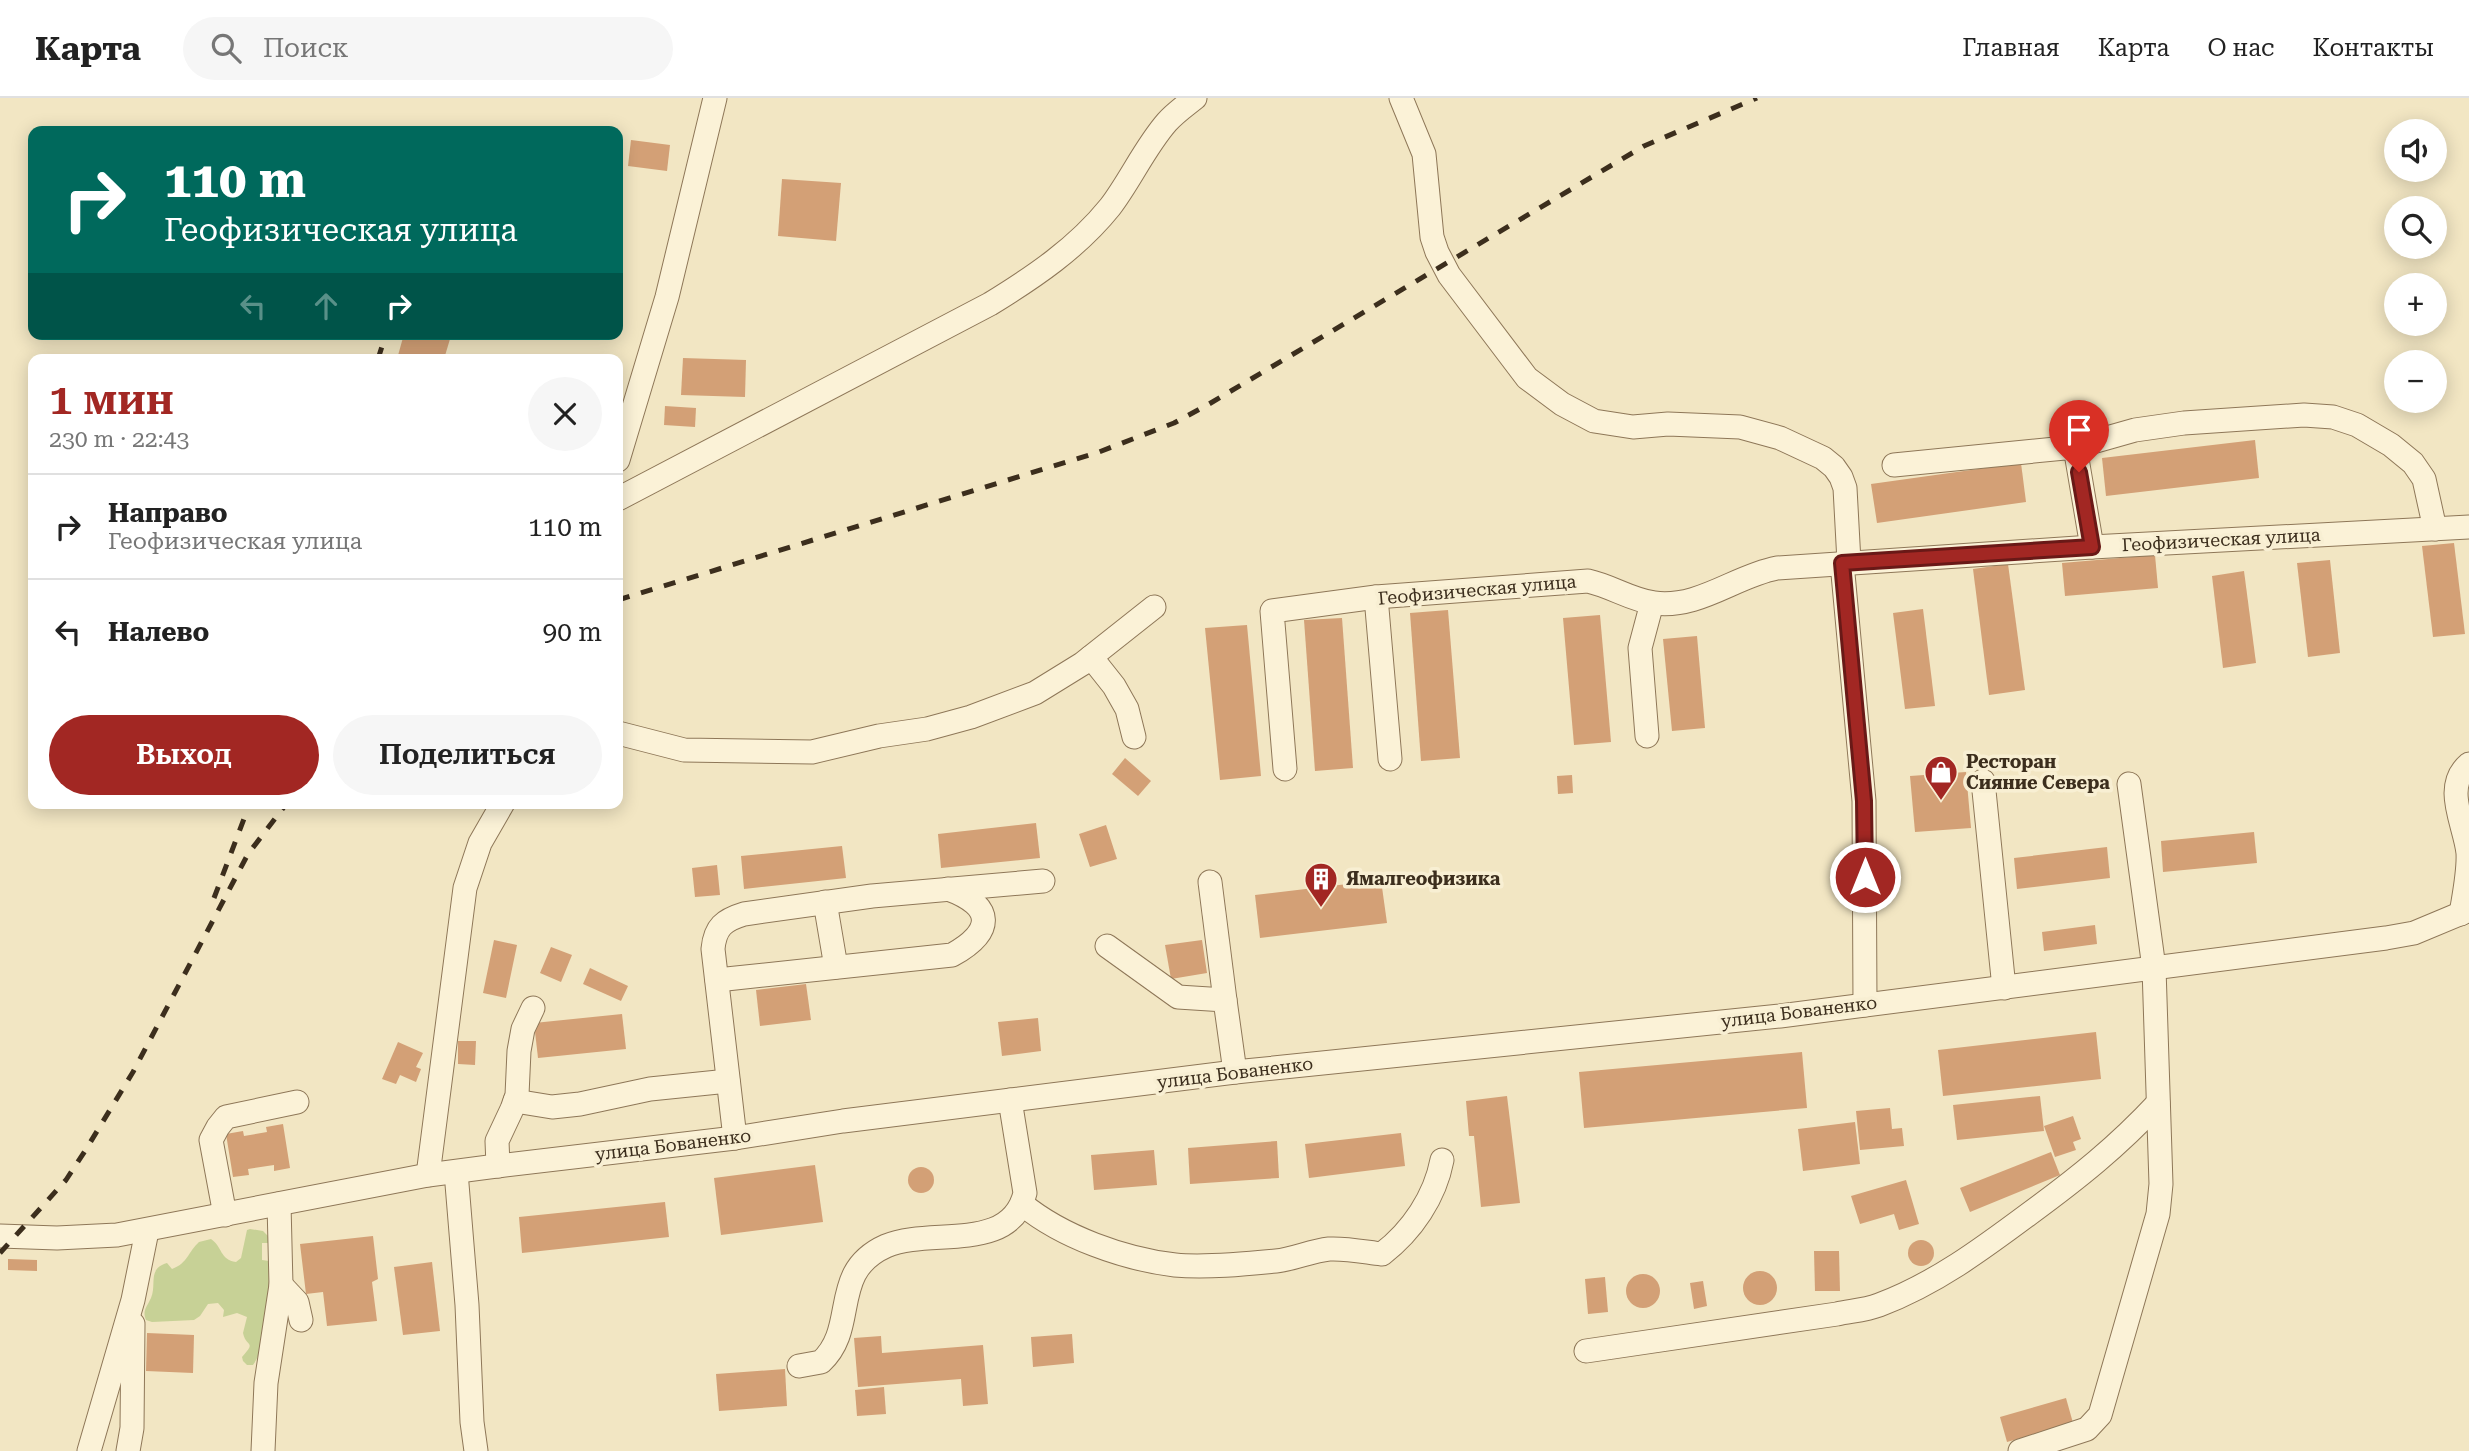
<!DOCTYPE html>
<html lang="ru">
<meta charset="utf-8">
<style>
body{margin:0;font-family:"Roboto Serif",serif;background:#f6f6f6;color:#222;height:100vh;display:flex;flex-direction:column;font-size:26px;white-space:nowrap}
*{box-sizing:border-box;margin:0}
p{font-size:23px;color:#767676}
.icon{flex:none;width:38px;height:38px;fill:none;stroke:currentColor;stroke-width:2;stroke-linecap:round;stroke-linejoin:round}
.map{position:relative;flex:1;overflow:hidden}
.panel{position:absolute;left:28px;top:256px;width:595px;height:455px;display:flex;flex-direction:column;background:#fff;border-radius:14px;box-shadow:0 4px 18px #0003}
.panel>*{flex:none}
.hud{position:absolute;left:28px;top:28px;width:595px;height:214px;border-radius:14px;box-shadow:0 4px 18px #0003;background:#00695c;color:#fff;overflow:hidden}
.tools{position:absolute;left:2384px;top:21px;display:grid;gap:14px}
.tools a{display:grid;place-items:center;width:63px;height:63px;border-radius:50%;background:#fff;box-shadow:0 4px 18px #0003;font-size:35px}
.pin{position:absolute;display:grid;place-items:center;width:60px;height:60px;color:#fff;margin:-72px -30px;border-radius:50% 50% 50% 0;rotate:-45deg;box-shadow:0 0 7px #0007}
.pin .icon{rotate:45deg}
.me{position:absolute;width:77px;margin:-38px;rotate:0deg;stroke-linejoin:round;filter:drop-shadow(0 0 5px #0008)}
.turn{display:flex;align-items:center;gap:24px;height:147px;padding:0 21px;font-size:32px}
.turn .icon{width:91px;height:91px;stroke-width:2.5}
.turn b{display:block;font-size:49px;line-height:60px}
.lanes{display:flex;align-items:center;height:66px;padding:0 21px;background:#0003;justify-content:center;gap:35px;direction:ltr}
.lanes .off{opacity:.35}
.round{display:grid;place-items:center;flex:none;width:74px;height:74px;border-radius:37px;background:#f6f6f6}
.head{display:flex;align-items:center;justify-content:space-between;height:119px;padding:0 21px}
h1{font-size:42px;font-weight:600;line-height:52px;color:#a22723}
.primary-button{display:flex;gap:14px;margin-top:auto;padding:14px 21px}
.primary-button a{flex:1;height:80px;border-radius:42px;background:#a22723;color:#fff;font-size:28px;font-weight:600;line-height:80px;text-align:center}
.primary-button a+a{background:#f6f6f6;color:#222}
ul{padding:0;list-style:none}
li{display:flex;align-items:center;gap:21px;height:105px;padding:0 21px;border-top:2px solid #e0e0e0}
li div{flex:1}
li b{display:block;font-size:26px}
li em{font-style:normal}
header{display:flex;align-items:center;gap:42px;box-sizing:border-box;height:98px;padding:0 35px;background:#fff;border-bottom:2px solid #e0e0e0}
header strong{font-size:33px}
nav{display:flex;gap:38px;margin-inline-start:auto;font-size:24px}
.search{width:490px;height:63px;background:#f6f6f6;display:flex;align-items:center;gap:18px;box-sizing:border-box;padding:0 24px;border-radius:38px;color:#767676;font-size:26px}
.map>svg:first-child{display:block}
</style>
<header>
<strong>Карта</strong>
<div class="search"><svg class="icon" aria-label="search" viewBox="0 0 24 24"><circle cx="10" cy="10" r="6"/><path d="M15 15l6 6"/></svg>Поиск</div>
<nav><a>Главная</a><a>Карта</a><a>О нас</a><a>Контакты</a></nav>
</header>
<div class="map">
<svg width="2469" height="1353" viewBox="0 0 2469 1353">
<rect width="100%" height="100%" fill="#f2e6c3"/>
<path fill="#c7d196" d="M 250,1131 L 263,1133 L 270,1140 L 268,1145 L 262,1145 L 262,1162 L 269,1163 C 270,1194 271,1241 253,1267 L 247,1267 L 243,1263 L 242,1259 C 257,1242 246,1250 243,1235 L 247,1219 L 237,1215 L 223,1219 L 224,1212 L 218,1205 L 208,1206 L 200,1218 L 194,1222 L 152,1224 L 146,1222 C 142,1212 147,1209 151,1200 C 157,1186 147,1171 167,1165 L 172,1171 C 188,1165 188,1154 199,1144 L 211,1141 C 222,1148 220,1162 236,1164 L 241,1160 L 247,1132 Z"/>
<g fill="#d3a076">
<polygon points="631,42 670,47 667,73 628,68"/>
<polygon points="782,81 841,85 836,143 778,138"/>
<polygon points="404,236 433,236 450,241 444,261 397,261"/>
<polygon points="683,260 746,262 745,299 681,297"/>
<polygon points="665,308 696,310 695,329 664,327"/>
<polygon points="2255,342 2259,380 2106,398 2102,360"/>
<polygon points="2021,365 2026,404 1877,425 1871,386"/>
<polygon points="2454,445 2465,536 2433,539 2422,448"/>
<polygon points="2155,457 2158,490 2065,498 2062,465"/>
<polygon points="2330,462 2340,555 2308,559 2297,465"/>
<polygon points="2008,466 2025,592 1989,597 1973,471"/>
<polygon points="2244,473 2256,565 2223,570 2212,478"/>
<polygon points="1923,511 1935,608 1905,611 1893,515"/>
<polygon points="1448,512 1460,660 1421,663 1410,515"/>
<polygon points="1600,517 1611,644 1574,647 1563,520"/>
<polygon points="1342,520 1353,670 1315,673 1304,522"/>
<polygon points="1247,527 1261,678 1220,682 1205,530"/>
<polygon points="1697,538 1705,630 1672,633 1663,541"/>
<polygon points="1125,660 1151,683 1138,698 1112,676"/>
<polygon points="1966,674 1971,730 1915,734 1910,678"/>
<polygon points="1572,677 1573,695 1558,696 1557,678"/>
<polygon points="1036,725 1040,760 941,770 938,736"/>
<polygon points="1106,727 1117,761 1090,769 1079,736"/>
<polygon points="2254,734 2257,765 2163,774 2161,743"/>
<polygon points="842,748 846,780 744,791 741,758"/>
<polygon points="2107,749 2110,780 2017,791 2014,760"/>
<polygon points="717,767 720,797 695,799 692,770"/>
<polygon points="1381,782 1387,825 1260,840 1255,797"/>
<polygon points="2095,827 2097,846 2044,853 2042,834"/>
<polygon points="494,842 517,847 506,900 483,895"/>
<polygon points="1202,842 1207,875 1171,881 1165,847"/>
<polygon points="551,849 572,857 561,884 540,875"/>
<polygon points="590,870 628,888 621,903 583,886"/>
<polygon points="806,886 811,922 760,928 756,892"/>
<polygon points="622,916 626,951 538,960 534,925"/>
<polygon points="1038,920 1041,953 1002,958 998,924"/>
<polygon points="2096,934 2101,981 1943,998 1938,952"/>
<polygon points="458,943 476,943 475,967 458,966"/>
<polygon points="398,944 423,955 416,969 421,971 416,984 400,977 396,986 382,981"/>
<polygon points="1802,954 1807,1010 1584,1030 1579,974"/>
<polygon points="1507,998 1520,1105 1481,1109 1474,1038 1469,1038 1466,1003"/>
<polygon points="2040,998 2044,1033 1957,1042 1953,1007"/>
<polygon points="1890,1010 1892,1031 1902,1030 1904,1048 1860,1052 1856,1013"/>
<polygon points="2073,1018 2081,1041 2073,1044 2076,1052 2055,1059 2044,1028"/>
<polygon points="1855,1024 1860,1066 1803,1073 1798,1031"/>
<polygon points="283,1026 290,1070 274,1073 274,1067 248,1071 249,1077 233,1079 226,1036 243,1033 244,1038 267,1034 266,1029"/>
<polygon points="1401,1035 1405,1068 1309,1080 1305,1046"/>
<polygon points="1277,1043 1279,1080 1190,1086 1188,1050"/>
<polygon points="1154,1052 1157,1087 1094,1092 1091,1057"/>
<polygon points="2051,1054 2060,1077 1970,1114 1960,1090"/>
<polygon points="815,1067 823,1124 721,1137 714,1080"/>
<circle cx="921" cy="1082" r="13"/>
<polygon points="1906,1082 1919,1126 1899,1132 1894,1116 1860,1126 1851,1098"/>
<polygon points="665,1104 669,1139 522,1155 519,1119"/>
<polygon points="373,1138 378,1181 372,1184 377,1223 327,1228 323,1194 306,1196 300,1146"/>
<circle cx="1921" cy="1155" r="13"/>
<polygon points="1814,1153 1839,1153 1840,1193 1815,1193"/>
<polygon points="8,1161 37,1162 37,1173 8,1172"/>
<polygon points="432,1164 440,1233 403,1237 394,1169"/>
<circle cx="1760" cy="1190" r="17"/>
<circle cx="1643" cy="1193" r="17"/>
<polygon points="1605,1179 1608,1214 1588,1216 1585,1181"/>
<polygon points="1703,1183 1707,1208 1694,1211 1690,1185"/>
<polygon points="147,1235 194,1237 193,1275 146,1273"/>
<polygon points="1072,1236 1074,1265 1033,1269 1031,1239"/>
<polygon points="881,1238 882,1255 983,1247 988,1306 963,1308 961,1281 858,1289 854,1240"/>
<polygon points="785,1271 787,1308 719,1313 716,1276"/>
<polygon points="884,1289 886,1316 857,1318 855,1292"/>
<polygon points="2066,1300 2073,1325 2007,1344 2000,1319"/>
</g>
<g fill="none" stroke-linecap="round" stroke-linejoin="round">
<defs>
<g id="minor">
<polyline points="1401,0 1424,56 1432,139 1437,154 1449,177 1527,280 1562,306 1594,323 1633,329 1668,326 1740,329 1780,340 1823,360 1834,369 1841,379 1845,390 1849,464"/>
<polyline points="2075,349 2135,332 2184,325 2304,317 2333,319 2357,327 2391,347 2413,365 2424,381 2435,431"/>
<polyline points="618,362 667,199 715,0"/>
<polyline points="1894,367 2075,349 2092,449"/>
<path d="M 618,401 L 990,206 C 1034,179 1077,150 1110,109 C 1130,83 1145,49 1167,24 C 1175,15 1185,8 1195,0"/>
<polyline points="1842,465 1864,703 1865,907"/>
<polyline points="1376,499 1390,661"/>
<polyline points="1091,559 1114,588 1127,611 1134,639"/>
<polyline points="618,635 684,652 812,654 879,638 927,631 971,619 1035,595 1082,566 1154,509"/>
<polyline points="1647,638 1640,550 1652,505"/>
<path d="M 1285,671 L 1272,513 L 1376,499 L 1588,483 C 1611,488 1631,502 1654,505 C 1699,511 1735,478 1777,470 L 2092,449 L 2469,429"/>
<polyline points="1983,683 2004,890"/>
<polyline points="1210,784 1225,902"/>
<polyline points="825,804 836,869"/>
<path d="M 2461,816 C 2464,797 2469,774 2468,755 C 2465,726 2442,689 2469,666"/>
<polyline points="1107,848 1178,899 1225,902 1235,974"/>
<path d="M 717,882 L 952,857 C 994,834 995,808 948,791"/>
<polyline points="515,1003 552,1009 580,1006 650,991 728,983"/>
<path d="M 735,1040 L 713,851 C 715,829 724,822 744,816 L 872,798 L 1043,783"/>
<polyline points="498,1068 497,1043 512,1011 517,997 519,953 523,931 533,910"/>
<polyline points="456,1074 467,1207 472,1324 476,1353"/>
<polyline points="428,1077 465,790 480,745 503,705"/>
<path d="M 1022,1106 C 1062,1139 1124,1161 1175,1167 C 1205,1170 1246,1166 1276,1163 C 1294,1161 1311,1153 1329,1151 C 1346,1150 1365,1154 1382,1156 C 1412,1133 1435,1099 1442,1062"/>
<polyline points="225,1117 211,1042 218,1029 226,1019 297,1004"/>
<polyline points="0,1138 57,1140 117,1137 428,1077 489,1069 735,1040 843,1023 1235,974 1780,918 2386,840 2414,835 2469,812"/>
<polyline points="281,1187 297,1204 301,1222"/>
<path d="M 1586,1253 L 1837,1216 C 1851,1213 1866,1212 1879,1207 C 1935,1186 1982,1151 2029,1116 C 2078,1080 2117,1049 2158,1005"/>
<path d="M 799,1268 L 821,1264 C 859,1229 828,1174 886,1148 C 930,1129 1011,1156 1025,1095 L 1010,1002"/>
<polyline points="89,1353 133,1202 147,1133"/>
<polyline points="128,1353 132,1330 133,1226"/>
<polyline points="263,1353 266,1285 281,1187 279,1106"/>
<polyline points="2020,1353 2087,1331 2100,1317 2158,1116 2161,1086 2154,870 2129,686"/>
</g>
</defs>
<use href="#minor" stroke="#8e7758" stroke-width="25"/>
<use href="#minor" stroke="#fbf2d7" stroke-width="23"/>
<g stroke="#3c2e1d" stroke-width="5" stroke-dasharray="12 12" stroke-linecap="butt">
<polyline points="378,261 386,236"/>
<polyline points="618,502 1099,354 1174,325 1209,306 1644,48 1757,0"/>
<polyline points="214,800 250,705"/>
<polyline points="0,1155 66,1082 85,1053 133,974 248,756 287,705"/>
</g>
</g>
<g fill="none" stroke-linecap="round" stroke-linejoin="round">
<defs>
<polyline id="route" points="1865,779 1864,703 1842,465 2092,449 2079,374"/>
</defs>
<use href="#route" stroke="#691917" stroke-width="18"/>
<use href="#route" stroke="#a22723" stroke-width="12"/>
</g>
<defs>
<symbol id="shop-pin" viewBox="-11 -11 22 30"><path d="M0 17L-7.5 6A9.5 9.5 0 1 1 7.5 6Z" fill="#a22723" stroke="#f8efd3"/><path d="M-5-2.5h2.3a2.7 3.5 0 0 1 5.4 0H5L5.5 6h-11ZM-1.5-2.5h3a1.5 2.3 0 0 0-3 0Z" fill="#fff"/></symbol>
<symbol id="building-pin" viewBox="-11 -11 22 30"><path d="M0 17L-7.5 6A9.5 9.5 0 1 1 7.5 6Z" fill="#a22723" stroke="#f8efd3"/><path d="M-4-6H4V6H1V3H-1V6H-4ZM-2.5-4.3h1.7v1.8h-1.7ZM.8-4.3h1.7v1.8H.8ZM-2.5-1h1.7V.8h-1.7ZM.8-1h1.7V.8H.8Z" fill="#fff"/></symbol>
</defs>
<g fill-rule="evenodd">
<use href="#shop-pin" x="1922" y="655" width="38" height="52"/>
<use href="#building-pin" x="1302" y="762" width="38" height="52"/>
</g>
<g text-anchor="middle" stroke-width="7" stroke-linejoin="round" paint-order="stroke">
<g font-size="18" fill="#3c2e1d" stroke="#f8efd3">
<text transform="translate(2221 442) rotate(-3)" y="6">Геофизическая улица</text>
<text transform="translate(1477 492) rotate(-5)" y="6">Геофизическая улица</text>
<text transform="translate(1799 914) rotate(-7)" y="6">улица Бованенко</text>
<text transform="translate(1235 975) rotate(-7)" y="6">улица Бованенко</text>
<text transform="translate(673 1047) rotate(-7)" y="6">улица Бованенко</text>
</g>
<g font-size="18" font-weight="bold" fill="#3c2e1d" stroke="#f8efd3" text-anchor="start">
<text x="1966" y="670">Ресторан<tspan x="1966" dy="21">Сияние Севера</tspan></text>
<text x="1346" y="787">Ямалгеофизика</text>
</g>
</g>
</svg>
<div class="tools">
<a><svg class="icon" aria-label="sound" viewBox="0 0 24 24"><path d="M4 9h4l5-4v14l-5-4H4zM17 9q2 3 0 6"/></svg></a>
<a><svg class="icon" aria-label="search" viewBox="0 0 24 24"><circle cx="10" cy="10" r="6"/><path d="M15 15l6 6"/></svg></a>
<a>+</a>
<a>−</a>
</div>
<div class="pin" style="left:2079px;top:374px;background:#d93025"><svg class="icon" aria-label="arrive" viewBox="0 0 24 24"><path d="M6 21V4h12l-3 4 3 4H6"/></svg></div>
<svg class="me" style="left:1865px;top:779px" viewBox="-20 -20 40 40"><circle r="17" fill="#a22723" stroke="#fff" stroke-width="3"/><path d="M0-11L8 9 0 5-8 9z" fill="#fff"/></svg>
<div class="hud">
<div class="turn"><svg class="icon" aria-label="right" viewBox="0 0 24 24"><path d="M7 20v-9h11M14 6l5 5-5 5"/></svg><div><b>110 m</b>Геофизическая улица</div></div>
<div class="lanes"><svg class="icon off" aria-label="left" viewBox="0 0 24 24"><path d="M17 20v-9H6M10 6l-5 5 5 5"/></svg><svg class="icon off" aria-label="ahead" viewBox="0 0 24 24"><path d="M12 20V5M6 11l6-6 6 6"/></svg><svg class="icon" aria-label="right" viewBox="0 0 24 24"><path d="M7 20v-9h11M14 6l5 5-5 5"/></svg></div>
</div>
<section class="panel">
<div class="head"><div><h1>1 мин</h1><p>230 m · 22:43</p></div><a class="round"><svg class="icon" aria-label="close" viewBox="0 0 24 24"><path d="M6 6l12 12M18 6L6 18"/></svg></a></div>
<ul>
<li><svg class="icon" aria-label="right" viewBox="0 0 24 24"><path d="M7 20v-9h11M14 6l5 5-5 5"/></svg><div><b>Направо</b><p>Геофизическая улица</p></div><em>110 m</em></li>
<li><svg class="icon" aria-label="left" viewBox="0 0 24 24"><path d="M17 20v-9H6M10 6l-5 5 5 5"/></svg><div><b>Налево</b></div><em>90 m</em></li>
</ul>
<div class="primary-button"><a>Выход</a><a>Поделиться</a></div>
</section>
</div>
